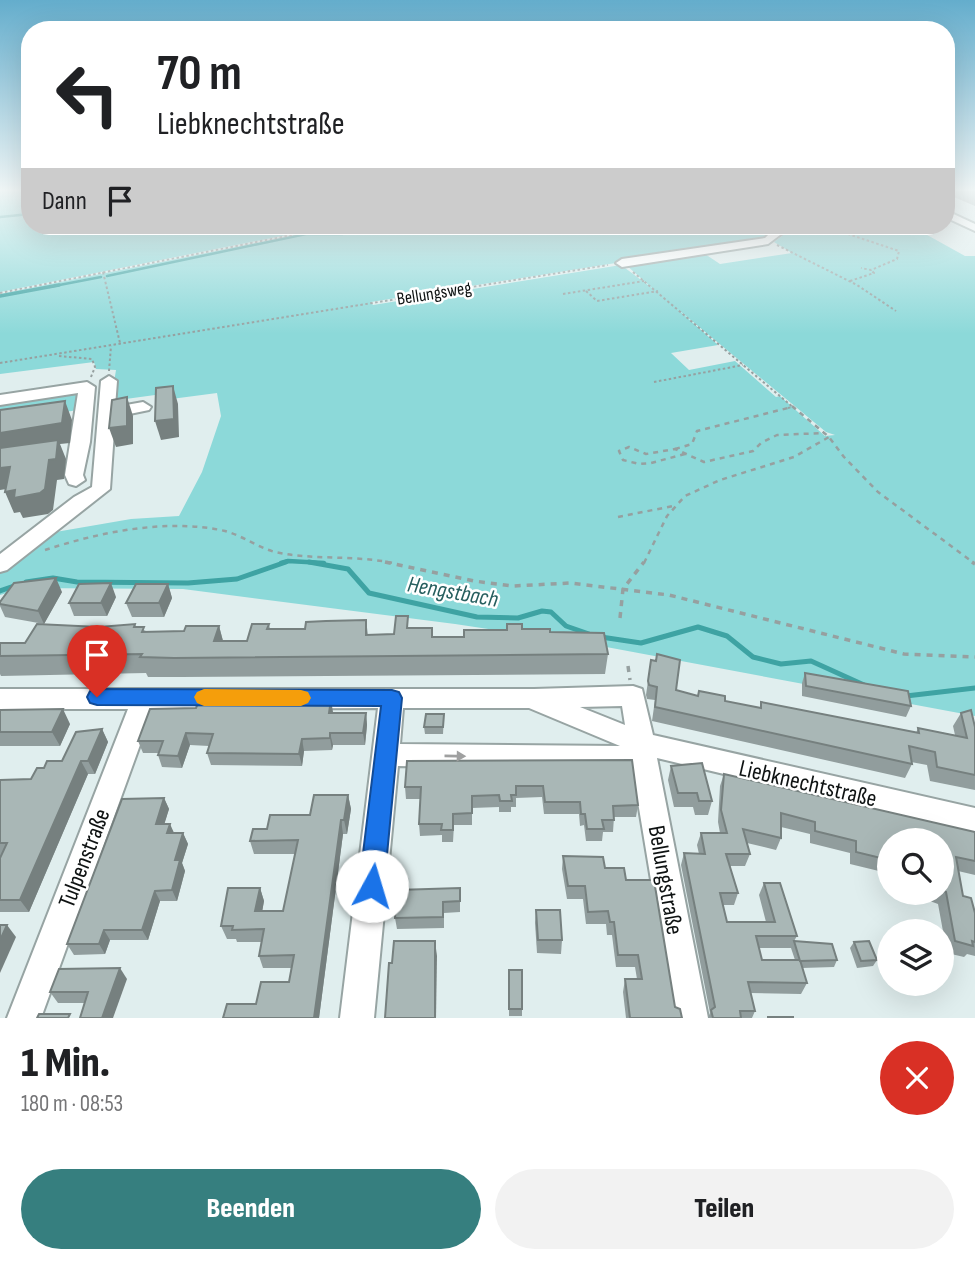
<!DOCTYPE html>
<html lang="de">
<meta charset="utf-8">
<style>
body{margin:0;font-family:"Sofia Sans Condensed",sans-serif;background:#f2f2f2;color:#202124;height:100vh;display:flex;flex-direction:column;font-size:26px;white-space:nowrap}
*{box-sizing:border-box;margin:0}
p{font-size:23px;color:#757577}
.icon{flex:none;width:38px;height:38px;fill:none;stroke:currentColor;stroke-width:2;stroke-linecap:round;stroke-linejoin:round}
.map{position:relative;height:1018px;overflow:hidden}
.side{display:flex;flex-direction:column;background:#fff;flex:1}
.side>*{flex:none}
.guide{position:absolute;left:21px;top:21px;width:934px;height:214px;border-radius:28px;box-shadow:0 7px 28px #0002;background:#fff;color:#202124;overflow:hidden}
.fabs{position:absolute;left:877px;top:828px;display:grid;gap:14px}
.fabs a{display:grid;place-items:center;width:77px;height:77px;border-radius:50%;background:#fff;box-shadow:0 7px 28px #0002;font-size:35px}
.pin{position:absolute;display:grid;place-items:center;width:60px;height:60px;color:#fff;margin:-72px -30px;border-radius:50% 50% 50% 0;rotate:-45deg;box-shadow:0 0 7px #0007}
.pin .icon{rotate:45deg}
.me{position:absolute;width:77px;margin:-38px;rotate:6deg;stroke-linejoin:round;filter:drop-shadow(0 0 5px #0008)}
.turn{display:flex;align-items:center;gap:24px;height:147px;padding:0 21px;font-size:32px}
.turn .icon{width:91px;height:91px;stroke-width:2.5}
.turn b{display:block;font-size:49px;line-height:60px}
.then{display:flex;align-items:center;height:66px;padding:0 21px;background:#0003;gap:14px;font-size:26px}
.round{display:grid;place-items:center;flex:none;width:74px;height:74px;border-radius:37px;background:#f2f2f2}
.overview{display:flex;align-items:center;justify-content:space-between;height:119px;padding:0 21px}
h1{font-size:42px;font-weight:800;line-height:52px}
.primary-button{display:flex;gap:14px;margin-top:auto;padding:14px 21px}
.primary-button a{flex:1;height:80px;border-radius:42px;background:#367f7f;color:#fff;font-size:28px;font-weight:800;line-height:80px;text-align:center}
.primary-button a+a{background:#f2f2f2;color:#202124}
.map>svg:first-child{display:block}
</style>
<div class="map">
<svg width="975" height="1018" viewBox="0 0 975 1018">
<rect width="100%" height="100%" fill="#e0eeee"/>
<g fill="#8cd9d9" fill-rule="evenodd">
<polygon points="0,191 30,191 30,226 332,226 0,292"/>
<path d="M 342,226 L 766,226 L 772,231 L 766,239 L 371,302 L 373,305 L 621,265 L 652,288 L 625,264 L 702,252 L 720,264 L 792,253 L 774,242 L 782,236 L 772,226 L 911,226 L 965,256 L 975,256 L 975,716 L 601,646 L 455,624 L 183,589 L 25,588 L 0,595 L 0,570 L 44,534 L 131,519 L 179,516 L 202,472 L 221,416 L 217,393 L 156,401 L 155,395 L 111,401 L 116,370 L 96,369 L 94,362 L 0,374 L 0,294 ZM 675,307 L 826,432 L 835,435 L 825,436 L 780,396 L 776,397 L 735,361 L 689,370 L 671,353 L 718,345 Z"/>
<polygon points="80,393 78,410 0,422 0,404"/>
</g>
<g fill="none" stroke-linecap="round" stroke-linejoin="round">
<g stroke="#3ea3a3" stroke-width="2.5">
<polyline points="0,217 30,214"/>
<polyline points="107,276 306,234 342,234 374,226"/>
<polyline points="49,287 101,277"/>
</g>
<polyline stroke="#3ea3a3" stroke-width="3.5" points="0,296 59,285"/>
<polyline stroke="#3ea3a3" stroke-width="4.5" points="281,563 288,561 324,563"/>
<g stroke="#3ea3a3" stroke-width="5">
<polyline points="309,562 348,569 369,593 477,617 518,618 542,611 551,612 566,626 589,634"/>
<polyline points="26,582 53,578 77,582 188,583 237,579 286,562"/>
<polyline points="0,591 14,586"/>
<polyline points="601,637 641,643 698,627 727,636 753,657 781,664 811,661 864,685"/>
<polyline points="906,696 975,688"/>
</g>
<defs>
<g id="minor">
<polygon points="947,211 975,224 975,231 947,218"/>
<polygon points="764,226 776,226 784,232 768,244 622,267 616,263 622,259 765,238 771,232"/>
<polygon points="109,376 117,381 115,407 143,402 151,407 149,410 115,417 110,489 7,570 0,572 0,554 74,497 92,487 101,381"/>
<polygon points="87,382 95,387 90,442 83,475 85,480 76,486 69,484 65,475 78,393 0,405 0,395"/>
<path d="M 633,686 L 642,689 L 653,735 L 975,808 L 975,834 L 657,758 L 708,1018 L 674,1018 L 632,766 L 608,770 L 398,766 L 374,1018 L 340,1018 L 378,708 L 153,709 L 41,1018 L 7,1018 L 128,709 L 0,709 L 0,689 L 534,689 ZM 622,706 L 625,725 L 580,707 ZM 403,708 L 529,708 L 620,746 L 400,744 Z"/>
</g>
</defs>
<use href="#minor" stroke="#97a4a3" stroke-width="4"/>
<g stroke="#96a0a0" stroke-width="2" stroke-dasharray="2.5 2.5" stroke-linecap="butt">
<polyline points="824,226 899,251 897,259 871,270 861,268"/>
<polyline points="777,245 857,285 896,311"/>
<polyline points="103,272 120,343"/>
<polyline points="633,272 794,408"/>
<polyline points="850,281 874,273 871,270"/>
<polyline points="586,291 597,301 658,291"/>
<polyline points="0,293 337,226"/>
<polyline points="563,294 644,281"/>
<polyline points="59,356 92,359 95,367 91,377"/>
<polyline points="0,363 608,265"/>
<polyline points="109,371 111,346"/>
<polyline points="654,382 743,365"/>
<polyline points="788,408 792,407"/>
</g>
<g stroke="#96a0a0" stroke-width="2.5" stroke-dasharray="5 5" stroke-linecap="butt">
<polyline points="792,406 829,437 844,457 878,492 974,563"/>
<polyline points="675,449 692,444 697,431 792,407"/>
<polyline points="685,454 651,463 639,464 623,460 619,451 629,447 646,454 675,449 704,462 753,451 761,443 777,435 824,433"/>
<polyline points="618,517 673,506"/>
<path d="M 45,550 C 100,532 168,518 225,531 C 244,536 261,550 280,553 C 317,560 354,555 393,563"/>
<polyline points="644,563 667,516 685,496 720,480 794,457 829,437"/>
</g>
<g stroke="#96a0a0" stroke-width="3.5" stroke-dasharray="6 6" stroke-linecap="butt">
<polyline points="385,562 474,581 513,586 570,583 669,595 904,654 975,657"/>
<polyline points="972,562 975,564"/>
<polyline points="620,618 623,589 644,562"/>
<polyline points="628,666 630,680"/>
</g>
<use href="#minor" fill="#fff" fill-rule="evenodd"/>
</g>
<g fill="#919d9d" fill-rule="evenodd">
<polygon points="947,191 975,191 975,206 947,194"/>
<polygon points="168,584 172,598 164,617 132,617 126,603"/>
<polygon points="62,592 44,624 5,617 0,606 0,602"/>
<polygon points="116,597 107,616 74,616 69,603"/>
<polygon points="366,620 368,635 394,634 409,628 432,628 433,637 464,637 507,630 522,629 550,632 608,654 605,674 181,677 148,677 146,673 1,676 0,674 0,656 25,643 99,627 135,624 136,627 146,631 184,631 219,626 223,641 247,641 269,624 270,629 305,629"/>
<polygon points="651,660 676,690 698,696 699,691 725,701 760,708 761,702 916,733 918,728 955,735 953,726 961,713 975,727 975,790 930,781 927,765 911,762 912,764 905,778 652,721 655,700 647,699 646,695"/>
<polygon points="805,673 911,706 906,717 802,696 802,683"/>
<polygon points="150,709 366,713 367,725 365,745 333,745 332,750 304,751 302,766 211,765 207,753 209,746 190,745 182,768 162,767 158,755 159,753 143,753 138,741"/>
<polygon points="0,710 70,724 60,746 0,746"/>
<polygon points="444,714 443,734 425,734 424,727"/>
<polygon points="102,729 108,742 95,774 88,774 29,912 0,912 0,858 1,856 0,856 0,780 31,779 44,768 62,761"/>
<polygon points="632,760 638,805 636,817 614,817 613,832 603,832 602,841 586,841 584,825 580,826 579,814 544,814 542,797 516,798 516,807 511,807 511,812 499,812 499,807 472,808 472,825 454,825 453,842 442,842 442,835 420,836 419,824 420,799 406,799 405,787"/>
<polygon points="671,766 712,801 708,815 695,815 693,807 674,807 668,780"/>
<path d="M 724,774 L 975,832 L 975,875 L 958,871 L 963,896 L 975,913 L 975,956 L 967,954 L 964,957 L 947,953 L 938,904 L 905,892 L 942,892 L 942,840 L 889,840 L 889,887 L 884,886 L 883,872 L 850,864 L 850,853 L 810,843 L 810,834 L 781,827 L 781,838 L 776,850 L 747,843 L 750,854 L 745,866 L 730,866 L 738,893 L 734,905 L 723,905 L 727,922 L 766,922 L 759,895 L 764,883 L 797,936 L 794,941 L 837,960 L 834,967 L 802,968 L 807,983 L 801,994 L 751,993 L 755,1011 L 752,1018 L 708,1018 L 710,1013 L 681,865 L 684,853 L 699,854 L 697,845 L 701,833 L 720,833 L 718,822 L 720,786 ZM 759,948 L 791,948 L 795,960 L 762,960 Z"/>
<polygon points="348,795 351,809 347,834 343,834 319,1018 256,1004 289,982 292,968 263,968 259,956 262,942 237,942 236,939 227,939 221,926 260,888 264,901 262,911 283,911 295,854 254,854 250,841 267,829 310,815"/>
<polygon points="164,798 169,809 164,824 174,833 183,833 188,844 182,863 185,871 177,901 160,901 148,940 110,940 105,954 74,955 67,944"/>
<polygon points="563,856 605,868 626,880 675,1007 682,1018 626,1018 623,992 625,979 637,979 635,967 616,967 612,935 607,935 606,924 586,924 583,899 567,899 562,869"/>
<polygon points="460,888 460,912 444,913 444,928 397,929 395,918"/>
<polygon points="536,910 562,940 561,954 537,953 535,923"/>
<polygon points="854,942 877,960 873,966 857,968 850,948"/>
<polygon points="509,970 522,1009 522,1016 509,1016"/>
<polygon points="127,979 84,1003 58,1003 50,992"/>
</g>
<g fill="#76807f">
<polygon points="173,386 178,404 179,437 161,440 155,421"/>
<polygon points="127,397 133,416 133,444 116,447 109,428"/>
<polygon points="65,401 72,420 70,443 60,444 66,459 64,479 57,480 53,510 48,514 23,518 20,512 14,513 5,492 15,490 40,493 0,454 0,433"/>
<polygon points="10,467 19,487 0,490 0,468"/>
<polygon points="56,578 62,592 44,624 38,611"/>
<polygon points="111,583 116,597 107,616 101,603"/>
<polygon points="168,584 172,598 164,617 159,603"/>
<polygon points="219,626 224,645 214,641"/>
<polygon points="331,700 333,712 331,725 329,713"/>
<polygon points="63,709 70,724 60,746 52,732"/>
<polygon points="366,713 367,725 365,745 363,733"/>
<polygon points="102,729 108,742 95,774 88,761"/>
<polygon points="186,733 190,745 182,768 178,756"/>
<polygon points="330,733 333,745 332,750 330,738"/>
<polygon points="302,739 304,751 302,766 299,754"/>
<polygon points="81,761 88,774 29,912 20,900"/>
<polygon points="348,795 351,809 347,834 344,820"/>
<polygon points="164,798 169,809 161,835 156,824"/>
<polygon points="341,820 343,834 319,1018 314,1018"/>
<polygon points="170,824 175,835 167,833"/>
<polygon points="183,833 188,844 182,863 185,871 177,901 172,890 175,860"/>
<polygon points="260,888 264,901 260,924 255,911"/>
<polygon points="155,891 160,901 148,940 142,930"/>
<polygon points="7,925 16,937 0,973 0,940"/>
<polygon points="104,930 110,940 105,954 99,944"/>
<polygon points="435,941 437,956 436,1018 435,1018"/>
<polygon points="120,968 127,979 113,1018 102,1018"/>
</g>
<g fill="#a9b7b6" stroke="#76807f" stroke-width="2">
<polygon points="173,386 174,419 155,421 156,388"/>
<polygon points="127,397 127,426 109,428 112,400"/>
<polygon points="65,401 62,423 0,433 0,410"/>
<polygon points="58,440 56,459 49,460 45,489 40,493 14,498 15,490 5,492 10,467 0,468 0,448"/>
<polygon points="56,578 38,611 0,604 0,602 14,583"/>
<polygon points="111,583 101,603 69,603 79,584"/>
<polygon points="136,584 168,584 159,603 126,603"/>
<polygon points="396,616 408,616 407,628 432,628 432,637 464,637 464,630 507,630 507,624 522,624 522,629 550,629 550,632 604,633 608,654 174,658 140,657 142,654 0,656 0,643 25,643 37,624 99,627 135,624 134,627 144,627 142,632 184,631 186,626 219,626 214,641 247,641 252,624 269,624 267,629 305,629 306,622 326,621 366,620 366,635 394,634"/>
<polygon points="657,654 680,660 676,690 698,696 699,691 725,696 725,701 761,708 761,702 919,733 918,728 967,738 961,713 971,710 975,727 975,775 937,767 935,752 909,746 912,764 655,707 657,687 649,685 648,681 651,660 656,661"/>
<polygon points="805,673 908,691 911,706 806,686"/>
<polygon points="331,700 329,713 366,713 363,733 330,733 330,738 302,739 299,754 207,753 213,734 186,733 178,756 158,755 163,741 138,741 150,709 196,708 199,701"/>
<polygon points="63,709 52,732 0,732 0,710"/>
<polygon points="426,714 444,714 443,727 424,727"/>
<polygon points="102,729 88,761 81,761 20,900 0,900 0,858 7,843 0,843 0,780 31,779 37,768 44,768 47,761 62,761 76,732"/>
<polygon points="632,760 638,805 613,806 614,820 602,820 604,829 587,829 585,814 581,814 580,802 545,802 543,786 516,786 516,795 511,795 512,801 500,801 499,795 472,796 472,813 453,814 453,830 441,830 442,824 419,824 421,787 405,787 407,761"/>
<polygon points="702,763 712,801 699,801 697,793 678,793 671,766"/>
<polygon points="724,774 975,832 975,861 956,857 963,896 971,898 975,913 975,942 972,941 973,946 955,941 946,892 942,890 942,840 889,840 889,860 856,852 856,841 815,831 815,822 781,813 781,838 743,829 750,854 726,854 738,893 720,893 727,922 775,922 764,883 780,883 797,936 756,936 762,960 800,960 807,983 748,982 755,1011 740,1011 741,1018 713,1018 711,1010 715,1007 684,853 705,854 701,833 727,833 721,810"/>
<polygon points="314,795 348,795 344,820 341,820 314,1018 223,1018 227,1004 256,1004 261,982 289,982 294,955 259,956 264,929 232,930 233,926 221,926 228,888 260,888 255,911 283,911 298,840 250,841 253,829 267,829 270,815 310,815"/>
<polygon points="164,798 156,824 170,824 167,833 183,833 175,860 180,860 172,890 155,891 142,930 104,930 99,944 67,944 122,799"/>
<polygon points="563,856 603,857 605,868 624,868 626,880 654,880 675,1007 680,1009 682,1018 630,1018 625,979 642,979 638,955 618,955 614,922 610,922 608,911 588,912 585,886 568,886"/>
<polygon points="460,888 460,901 443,902 443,917 395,918 397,890"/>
<polygon points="536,910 560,910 562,940 538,940"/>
<polygon points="0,925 7,925 0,940"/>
<polygon points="394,941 435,941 435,1018 385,1018 389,963 392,963"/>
<polygon points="794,941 832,944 837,960 800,961"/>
<polygon points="869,941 877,960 861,961 854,942"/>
<polygon points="120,968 102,1018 80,1018 88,992 50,992 59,969"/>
<rect x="509" y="970" width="13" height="39"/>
<polygon points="39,1014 70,1014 68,1018 37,1018"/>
<rect x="768" y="1017" width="25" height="1"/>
</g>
<defs><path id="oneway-solid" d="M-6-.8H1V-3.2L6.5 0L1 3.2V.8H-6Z" transform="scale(1.75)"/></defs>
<use fill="#9fa0a0" href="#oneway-solid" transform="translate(455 756) rotate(1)"/>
<linearGradient id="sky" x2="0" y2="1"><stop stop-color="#64adcc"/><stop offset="0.57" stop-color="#f1f7f7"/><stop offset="1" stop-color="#f1f7f7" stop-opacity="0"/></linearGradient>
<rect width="975" height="334" fill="url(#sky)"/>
<polygon fill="#1a73e8" stroke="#114b97" stroke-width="2" points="97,689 392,690 399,692 402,698 384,886 381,895 372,899 363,895 359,886 381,706 97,705 90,703 87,697 90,691"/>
<polygon fill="#f59e0b" points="204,689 301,690 308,692 311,698 308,703 301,706 204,706 197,703 194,697 197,692"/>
<g text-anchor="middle" stroke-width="5" stroke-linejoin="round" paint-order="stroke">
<g font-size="18" fill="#0e1212" stroke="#fff">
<text transform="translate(434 293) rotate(-9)" y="6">Bellungsweg</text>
</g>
<g font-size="23" font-style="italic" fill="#265e5e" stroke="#fff">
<text transform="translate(453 591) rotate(10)" y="8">Hengstbach</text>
</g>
<g font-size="24" fill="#0e1212" stroke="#fff">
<text transform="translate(808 783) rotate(13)" y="8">Liebknechtstraße</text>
<text transform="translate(84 858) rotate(-69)" y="8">Tulpenstraße</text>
<text transform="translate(666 880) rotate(80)" y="8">Bellungstraße</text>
</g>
</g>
</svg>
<div class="fabs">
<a><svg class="icon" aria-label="search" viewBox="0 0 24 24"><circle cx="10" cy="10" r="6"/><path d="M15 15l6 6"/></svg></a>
<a><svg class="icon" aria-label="layers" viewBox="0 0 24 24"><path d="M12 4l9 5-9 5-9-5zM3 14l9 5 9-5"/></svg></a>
</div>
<div class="pin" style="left:97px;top:697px;background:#d93025"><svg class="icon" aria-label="arrive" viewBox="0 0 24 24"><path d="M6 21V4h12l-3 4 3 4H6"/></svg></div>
<svg class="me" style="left:372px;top:886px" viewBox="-20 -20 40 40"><circle r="19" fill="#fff"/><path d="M0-13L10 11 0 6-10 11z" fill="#1a73e8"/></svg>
<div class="guide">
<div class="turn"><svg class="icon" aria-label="left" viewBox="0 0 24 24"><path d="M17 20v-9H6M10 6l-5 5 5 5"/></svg><div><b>70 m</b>Liebknechtstraße</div></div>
<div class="then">Dann<svg class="icon" aria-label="arrive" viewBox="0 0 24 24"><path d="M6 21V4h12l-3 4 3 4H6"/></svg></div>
</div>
</div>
<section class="side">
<div class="overview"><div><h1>1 Min.</h1><p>180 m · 08:53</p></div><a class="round" style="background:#d93025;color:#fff"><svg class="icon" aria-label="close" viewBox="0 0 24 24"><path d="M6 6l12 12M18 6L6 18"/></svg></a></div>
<div class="primary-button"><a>Beenden</a><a>Teilen</a></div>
</section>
